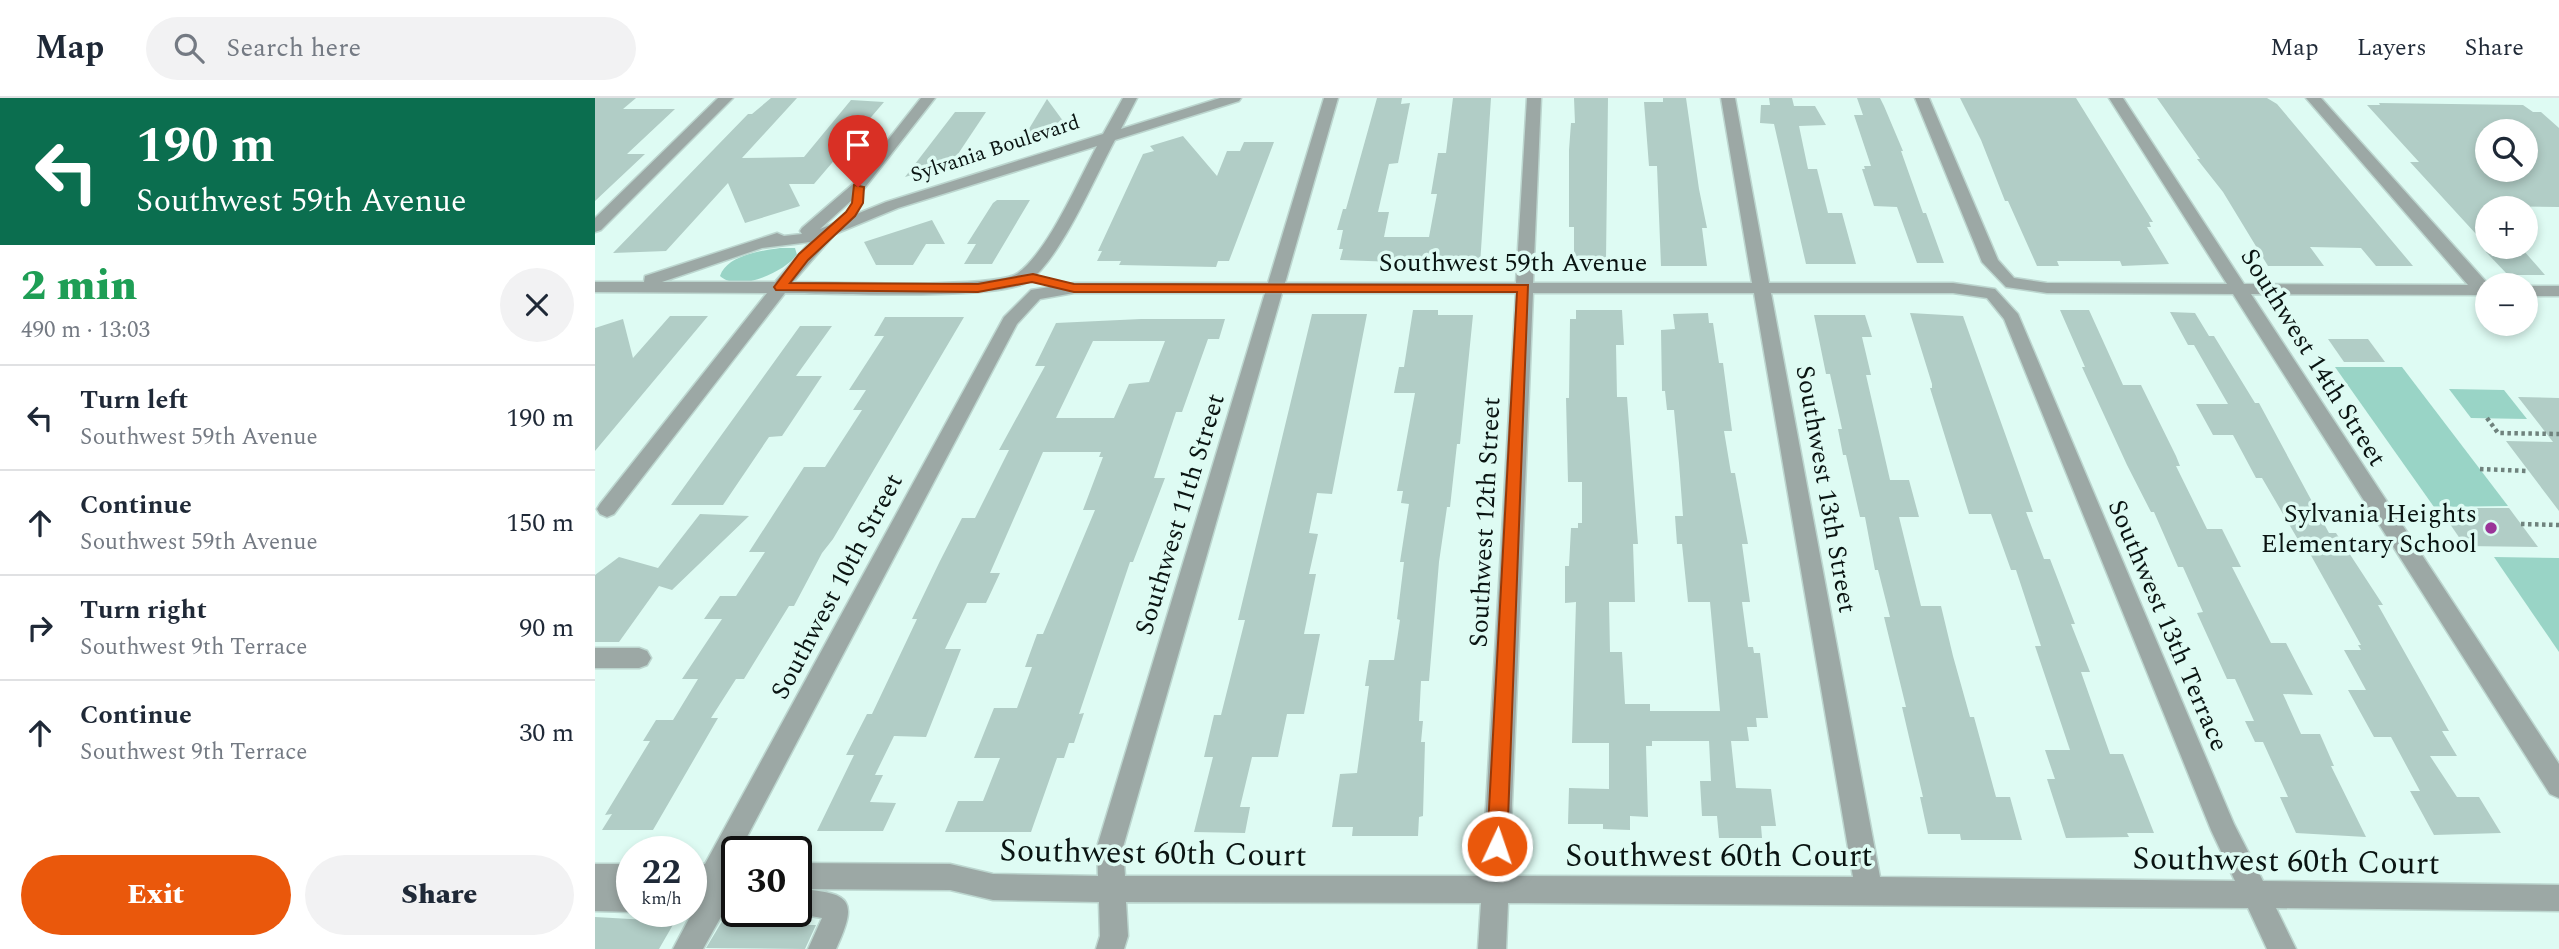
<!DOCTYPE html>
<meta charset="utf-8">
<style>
body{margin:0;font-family:Spectral,serif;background:#f2f2f3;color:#1f2937;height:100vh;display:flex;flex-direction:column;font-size:26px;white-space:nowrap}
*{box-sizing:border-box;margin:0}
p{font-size:23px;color:#747a83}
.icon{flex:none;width:38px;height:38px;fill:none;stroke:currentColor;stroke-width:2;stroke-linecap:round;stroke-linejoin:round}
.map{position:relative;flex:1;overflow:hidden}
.details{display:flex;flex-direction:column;background:#fff;width:595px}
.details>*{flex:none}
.top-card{background:#0b6e4f;color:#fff;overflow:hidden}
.fabs{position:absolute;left:1880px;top:21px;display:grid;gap:14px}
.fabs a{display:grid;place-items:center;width:63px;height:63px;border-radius:50%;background:#fff;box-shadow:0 4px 10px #0003;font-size:35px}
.speed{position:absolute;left:21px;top:738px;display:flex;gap:14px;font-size:35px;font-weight:700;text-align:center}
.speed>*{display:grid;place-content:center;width:91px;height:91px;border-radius:50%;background:#fff;box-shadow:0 4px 10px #0003;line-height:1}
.speed small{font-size:18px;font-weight:400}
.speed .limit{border:4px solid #111;border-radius:10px;background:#fff;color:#111}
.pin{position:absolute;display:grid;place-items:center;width:60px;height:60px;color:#fff;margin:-72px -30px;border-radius:50% 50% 50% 0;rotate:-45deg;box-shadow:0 0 7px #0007}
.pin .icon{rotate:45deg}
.me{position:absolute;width:77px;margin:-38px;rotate:3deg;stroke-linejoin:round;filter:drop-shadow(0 0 5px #0008)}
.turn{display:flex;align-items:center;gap:24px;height:147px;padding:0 21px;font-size:32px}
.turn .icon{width:91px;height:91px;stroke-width:2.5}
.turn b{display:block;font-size:49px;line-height:60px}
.round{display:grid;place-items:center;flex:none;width:74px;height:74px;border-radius:37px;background:#f2f2f3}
.head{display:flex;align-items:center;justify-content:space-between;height:119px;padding:0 21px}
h1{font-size:42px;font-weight:800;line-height:52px;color:#1e9e55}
.button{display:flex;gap:14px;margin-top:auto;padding:14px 21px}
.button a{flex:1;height:80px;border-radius:42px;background:#ea580c;color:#fff;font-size:28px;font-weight:800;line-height:80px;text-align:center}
.button a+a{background:#f2f2f3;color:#1f2937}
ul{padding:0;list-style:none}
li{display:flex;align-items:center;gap:21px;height:105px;padding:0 21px;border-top:2px solid #e0e1e3}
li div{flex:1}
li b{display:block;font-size:26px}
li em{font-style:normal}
header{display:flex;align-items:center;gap:42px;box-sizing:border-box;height:98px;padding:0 35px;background:#fff;border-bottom:2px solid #e0e1e3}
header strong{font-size:33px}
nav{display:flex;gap:38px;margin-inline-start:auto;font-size:24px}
.search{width:490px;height:63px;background:#f2f2f3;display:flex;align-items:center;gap:18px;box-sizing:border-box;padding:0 24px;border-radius:38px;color:#747a83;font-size:26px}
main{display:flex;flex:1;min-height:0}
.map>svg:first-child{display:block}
</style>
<header>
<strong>Map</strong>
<div class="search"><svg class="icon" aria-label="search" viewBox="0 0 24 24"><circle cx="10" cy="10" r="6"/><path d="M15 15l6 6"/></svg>Search here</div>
<nav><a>Map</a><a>Layers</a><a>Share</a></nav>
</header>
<main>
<section class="details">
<div class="top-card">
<div class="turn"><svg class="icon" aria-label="left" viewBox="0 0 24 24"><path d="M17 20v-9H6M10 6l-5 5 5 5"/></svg><div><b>190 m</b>Southwest 59th Avenue</div></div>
</div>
<div class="head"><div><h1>2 min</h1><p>490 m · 13:03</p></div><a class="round"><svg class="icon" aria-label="close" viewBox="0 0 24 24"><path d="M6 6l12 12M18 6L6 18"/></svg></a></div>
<ul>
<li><svg class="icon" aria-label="left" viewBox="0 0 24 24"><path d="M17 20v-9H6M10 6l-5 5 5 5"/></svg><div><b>Turn left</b><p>Southwest 59th Avenue</p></div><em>190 m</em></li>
<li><svg class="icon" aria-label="ahead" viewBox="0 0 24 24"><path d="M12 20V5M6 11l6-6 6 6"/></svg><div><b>Continue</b><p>Southwest 59th Avenue</p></div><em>150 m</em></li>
<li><svg class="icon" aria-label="right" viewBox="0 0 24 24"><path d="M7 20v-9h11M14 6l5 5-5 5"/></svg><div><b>Turn right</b><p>Southwest 9th Terrace</p></div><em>90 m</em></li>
<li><svg class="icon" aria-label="ahead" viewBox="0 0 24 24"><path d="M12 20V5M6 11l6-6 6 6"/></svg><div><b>Continue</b><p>Southwest 9th Terrace</p></div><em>30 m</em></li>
</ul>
<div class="button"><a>Exit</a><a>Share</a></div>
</section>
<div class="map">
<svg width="1964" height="851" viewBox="0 0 1964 851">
<rect width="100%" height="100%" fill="#defbf3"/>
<g fill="#99d4c6">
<path d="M 185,150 L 200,150 L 202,157 C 189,174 143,195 125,178 C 132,157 166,153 185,150 Z"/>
<polygon points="1740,269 1807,269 1913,408 1839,409"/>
<polygon points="1854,291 1909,292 1932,321 1876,320"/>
<polygon points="1899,459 1964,460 1964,554"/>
</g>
<g fill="#b1cdc6" fill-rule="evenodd">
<polygon points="0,0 41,0 28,11 80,11 32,56 50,56 0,103"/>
<polygon points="176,0 202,0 147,60 209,59 256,2 289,4 219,86 194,86 205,108 150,125 133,85 71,153 18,155 153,16 157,16"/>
<polygon points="782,0 807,0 806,6 815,5 803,65 794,66 783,114 794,114 789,139 834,139 842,96 836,96 843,55 851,55 858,0 896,0 885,167 745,162 748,151 744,151 748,132 742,132 748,111 751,111"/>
<polygon points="979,0 1013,0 1011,163 1006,163 1006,168 979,168 979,129 974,129 974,52 976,25 980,25"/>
<polygon points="1068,0 1091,0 1104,91 1112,130 1107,130 1112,168 1066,168 1062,68 1054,68 1049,4 1068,4"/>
<polygon points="1174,0 1197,0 1199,8 1220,8 1231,27 1204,28 1213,71 1222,71 1233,115 1247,115 1261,166 1211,166 1179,26 1165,25 1166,7 1175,7"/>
<polygon points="1262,0 1285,0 1289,8 1308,53 1306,53 1328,115 1331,115 1349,165 1322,165 1302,109 1279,108 1267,71 1270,71 1269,68 1276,68 1259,17 1268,17"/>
<polygon points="1365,0 1481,0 1558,124 1554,124 1556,129 1552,129 1574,166 1527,168 1525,163 1462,163 1464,168 1442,168 1413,103 1410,103 1386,42"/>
<polygon points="1562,0 1672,0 1682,6 1818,168 1781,168 1766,150 1715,149 1729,168 1673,168 1628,94 1602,61 1605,61"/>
<polygon points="452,1 471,27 429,39"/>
<path d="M 1784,5 L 1928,7 L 1938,14 L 1946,14 L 1964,30 L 1964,109 L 1892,108 L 1892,148 L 1815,64 L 1824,64 L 1772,7 L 1785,7 ZM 1892,33 L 1930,33 L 1930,72 L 1892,72 Z"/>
<polygon points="360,14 391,14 357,65 310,79"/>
<polygon points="588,38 622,78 632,53 645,53 649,44 679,44 634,163 623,163 621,169 524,167 526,163 502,163 507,153 503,153 548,56 559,53 555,48"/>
<polygon points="402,102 435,102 397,166 369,166 381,146 372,146 398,105"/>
<polygon points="337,122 350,146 331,146 318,167 281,167 269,144"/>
<polygon points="1929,153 1950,177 1913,177 1891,154"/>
<polygon points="818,212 843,212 843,217 878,217 865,346 862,346 855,409 852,409 844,464 834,583 826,583 824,623 828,623 826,644 830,644 828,718 824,719 823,738 757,738 758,729 737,729 745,676 762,675 774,588 770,588 774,562 799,562 805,522 802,521 809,464 805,464 814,406 806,405 808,393 802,393 820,295 799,295 804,269 809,269"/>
<polygon points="981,212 1027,212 1029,247 1021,247 1022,299 1032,299 1043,446 1038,446 1040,504 1014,504 1015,554 1027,554 1030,606 1055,606 1055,613 1125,613 1115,504 1093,504 1087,446 1082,446 1080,418 1088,418 1084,365 1079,312 1072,312 1070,293 1067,293 1066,232 1080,231 1078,216 1113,215 1114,225 1118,225 1124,265 1128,265 1137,333 1129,333 1136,375 1140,375 1153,446 1147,446 1155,504 1147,504 1153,549 1158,549 1159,555 1165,555 1173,620 1161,620 1162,629 1152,629 1154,643 1136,643 1141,690 1176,691 1181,728 1166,728 1167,740 1124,740 1122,718 1107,718 1105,683 1116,683 1114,643 1057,643 1057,648 1051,648 1053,719 1035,718 1035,732 1008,731 1008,726 973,726 974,690 1014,691 1014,645 977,645 981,504 970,505 970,468 974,468 976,430 983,430 983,425 987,425 987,384 973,384 971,300 974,300 975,221 981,221"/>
<polygon points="1465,212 1494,212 1528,287 1546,287 1581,358 1585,368 1581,368 1612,431 1627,431 1646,469 1637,469 1676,545 1691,545 1718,597 1688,596 1706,636 1725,636 1739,668 1736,668 1771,739 1701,735 1685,699 1693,699 1668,644 1660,644 1650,623 1659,623 1640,581 1632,581 1602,515 1608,514 1588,469 1583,469 1559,414 1556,414 1532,367 1487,269 1490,269"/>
<polygon points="1575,214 1600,215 1614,238 1619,238 1660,305 1664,305 1734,435 1741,435 1788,507 1783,507 1854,633 1847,633 1862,658 1835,658 1862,699 1884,699 1906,735 1839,737 1815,693 1825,693 1796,639 1779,639 1753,592 1771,592 1749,552 1766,552 1763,547 1766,547 1709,445 1705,445 1667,380 1661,380 1638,337 1618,337 1601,306 1633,306 1599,247 1593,247"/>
<polygon points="1315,215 1368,218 1438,414 1431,414 1449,461 1455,461 1480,526 1476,526 1495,574 1486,574 1515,656 1528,656 1559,735 1532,735 1534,739 1471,740 1452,681 1460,681 1450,652 1475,652 1440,548 1446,548 1421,472 1416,472 1396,416 1374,416 1335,290 1337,290 1337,286"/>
<polygon points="717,216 772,216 737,396 722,395 714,435 723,436 714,476 721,476 709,536 725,536 709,616 692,616 683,659 657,659 645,709 655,709 650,735 599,734 618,659 609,659 619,617 626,617 650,522 643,522"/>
<polygon points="1219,217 1270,217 1277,239 1267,239 1276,277 1271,277 1295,382 1314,382 1324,419 1304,419 1326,508 1346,508 1358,558 1375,619 1379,619 1401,699 1415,699 1427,742 1366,742 1365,736 1333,736 1325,699 1328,699 1307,609 1311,609 1289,519 1295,519 1283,472 1280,472 1270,419 1265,419 1251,357 1248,357 1243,331 1247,331 1235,276 1231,276"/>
<polygon points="75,218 113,218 0,353 0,230 28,221 38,260"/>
<polygon points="290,219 369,219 238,441 227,455 199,508 194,508 149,581 141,581 116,620 123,620 58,732 7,732 17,716 10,717 55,643 48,643 61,622 78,622 103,581 87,581 127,521 109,521 125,498 141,498 170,454 154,454 209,369 230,369 267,312 258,312 271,292 254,292 289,238 279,238"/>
<path d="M 546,221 L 630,221 L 624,241 L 613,241 L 587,314 L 581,314 L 559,380 L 570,380 L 538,464 L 535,464 L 484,616 L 489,615 L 479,645 L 474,645 L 469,660 L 462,660 L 436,734 L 350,734 L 363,703 L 388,703 L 405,660 L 379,660 L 399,610 L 422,610 L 437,569 L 430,569 L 442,536 L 448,536 L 500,412 L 488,412 L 508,359 L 504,359 L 506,354 L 448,354 L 395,475 L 405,475 L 391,505 L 372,505 L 350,551 L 366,551 L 331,639 L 299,638 L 280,677 L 288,677 L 275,704 L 301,705 L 288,733 L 222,733 L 259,657 L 251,657 L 272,616 L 277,616 L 322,521 L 317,521 L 345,463 L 367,420 L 380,420 L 414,352 L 404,352 L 450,268 L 440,268 L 461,225 ZM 498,243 L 570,243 L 554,284 L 534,286 L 519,320 L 461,320 Z"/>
<polygon points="205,228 237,228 201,278 227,278 187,338 174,339 128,407 76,407"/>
<polygon points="1733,241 1773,241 1790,264 1749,264"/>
<polygon points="1923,299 1964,300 1964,413 1911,343 1958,344"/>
<polygon points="1844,410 1914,410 1943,449 1870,448"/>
<polygon points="105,416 154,418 77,492 64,488 24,544 0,544 0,477 24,459 63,470"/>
<polygon points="153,815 190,816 207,819 203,827 221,827 210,851 111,850 129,820 143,819"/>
<polygon points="55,817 83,818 64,851 0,851 0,819 53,822"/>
</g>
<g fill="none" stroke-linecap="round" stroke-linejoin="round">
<defs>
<g id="street">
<polygon points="123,0 138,0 6,132 0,134 0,120"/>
<path d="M 326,0 L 340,0 L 268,92 L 225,131 L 291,104 L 508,36 L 528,0 L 542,0 L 526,31 L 625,0 L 646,0 L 644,3 L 520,42 C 500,79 466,160 434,183 C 408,203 232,195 190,195 L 19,416 L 12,419 L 5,416 L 2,411 L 5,406 L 172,195 L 0,194 L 0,184 L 49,184 L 50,178 L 176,137 L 182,135 L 189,138 L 207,136 L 205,133 L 207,130 L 258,86 ZM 502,48 C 483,83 454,152 423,175 C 402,191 235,184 198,184 L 240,136 L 303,110 ZM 215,144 L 180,184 L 67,184 L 167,150 Z"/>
<path d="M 729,0 L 743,0 L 690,185 L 921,185 L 932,0 L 946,0 L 938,185 L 1157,185 L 1126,0 L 1140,0 L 1174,185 L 1358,185 L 1400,191 L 1423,216 L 1639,726 L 1668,783 L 1964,787 L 1964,813 L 1681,810 L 1701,851 L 1672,851 L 1653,810 L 913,805 L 911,851 L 883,851 L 886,805 L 531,804 L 533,838 L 529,851 L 501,851 L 505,838 L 504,804 L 398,802 L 355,792 L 205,791 C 257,795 263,803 241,851 L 213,851 L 227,820 L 192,814 L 201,814 L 201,765 L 355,766 L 398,776 L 503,778 L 502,749 L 670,195 L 479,195 L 445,201 L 422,226 L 144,754 L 142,754 L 138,766 L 142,766 L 142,814 L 151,814 L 142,817 L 127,817 L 108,851 L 78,851 L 97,815 L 92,814 L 96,814 L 96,766 L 110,766 L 409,219 L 436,192 L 479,185 L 673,185 ZM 687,195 L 921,195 L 887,778 L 530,778 L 528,749 ZM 938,195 L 1159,195 L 1258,779 L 914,778 ZM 1176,195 L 1358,195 L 1392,200 L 1409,221 L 1616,732 L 1640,783 L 1285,779 Z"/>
<polygon points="1320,0 1334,0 1403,162 1419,180 1452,185 1632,186 1514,0 1528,0 1649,186 1873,187 1711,0 1726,0 1894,187 1892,187 1892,197 1656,196 1964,666 1964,700 1955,696 1638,196 1452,195 1411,189 1387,164"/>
<rect x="1930" y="188" width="34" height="10"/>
<polygon points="0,550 44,550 52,553 56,560 52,567 44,570 0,570"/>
<polygon points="0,766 37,766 38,814 0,813"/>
</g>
</defs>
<use href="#street" stroke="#bcd6cf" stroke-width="3"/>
<g stroke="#6f827d" stroke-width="4.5" stroke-dasharray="3.5 3.5" stroke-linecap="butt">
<polyline points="1892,320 1903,335 1964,336"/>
<polyline points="1885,371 1933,373"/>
<polyline points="1926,426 1964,427"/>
</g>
<use href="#street" fill="#9ca8a5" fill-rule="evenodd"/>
</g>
<polygon fill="#ea580c" stroke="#983908" stroke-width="2" points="259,87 269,89 268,105 260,118 213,162 195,185 383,186 438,176 479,186 933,187 912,748 909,755 902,757 895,755 892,748 922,194 479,194 437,184 383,194 181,192 179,189 204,156 251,114 257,105"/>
<circle fill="#9a3498" stroke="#defbf3" stroke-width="2.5" cx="1896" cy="430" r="7"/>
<g text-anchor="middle" stroke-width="7" stroke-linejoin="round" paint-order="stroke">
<g font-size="21" fill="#0a1412" stroke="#defbf3">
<text transform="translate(400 50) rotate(-18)" y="7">Sylvania Boulevard</text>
</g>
<g font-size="26" fill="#0a1412" stroke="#defbf3">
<text x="918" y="173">Southwest 59th Avenue</text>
<text transform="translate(1719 259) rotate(58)" y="9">Southwest 14th Street</text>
<text transform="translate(1232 391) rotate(80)" y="9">Southwest 13th Street</text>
<text transform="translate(584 416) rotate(-73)" y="9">Southwest 11th Street</text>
<text transform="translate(889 424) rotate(-87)" y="9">Southwest 12th Street</text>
<text transform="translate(241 488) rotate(-62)" y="9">Southwest 10th Street</text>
<text transform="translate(1574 527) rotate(67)" y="9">Southwest 13th Terrace</text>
</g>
<g font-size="26" fill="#0a1412" stroke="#defbf3" text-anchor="end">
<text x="1882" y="424">Sylvania Heights<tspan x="1882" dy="30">Elementary School</tspan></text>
</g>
<g font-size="32" fill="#0a1412" stroke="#defbf3">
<text transform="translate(558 754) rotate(1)" y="11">Southwest 60th Court</text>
<text x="1124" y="768">Southwest 60th Court</text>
<text transform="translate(1691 762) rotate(1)" y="11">Southwest 60th Court</text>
</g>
</g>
</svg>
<div class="fabs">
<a><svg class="icon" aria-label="search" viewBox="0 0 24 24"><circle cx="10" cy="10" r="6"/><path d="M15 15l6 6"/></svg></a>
<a>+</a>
<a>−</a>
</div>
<div class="speed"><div>22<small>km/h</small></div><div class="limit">30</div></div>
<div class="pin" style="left:263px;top:89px;background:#d93025"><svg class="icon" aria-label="arrive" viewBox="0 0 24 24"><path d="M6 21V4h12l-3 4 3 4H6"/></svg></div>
<svg class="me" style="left:902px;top:748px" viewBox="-20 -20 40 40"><circle r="17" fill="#ea580c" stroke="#fff" stroke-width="3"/><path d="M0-11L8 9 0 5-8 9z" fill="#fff"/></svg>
</div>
</main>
